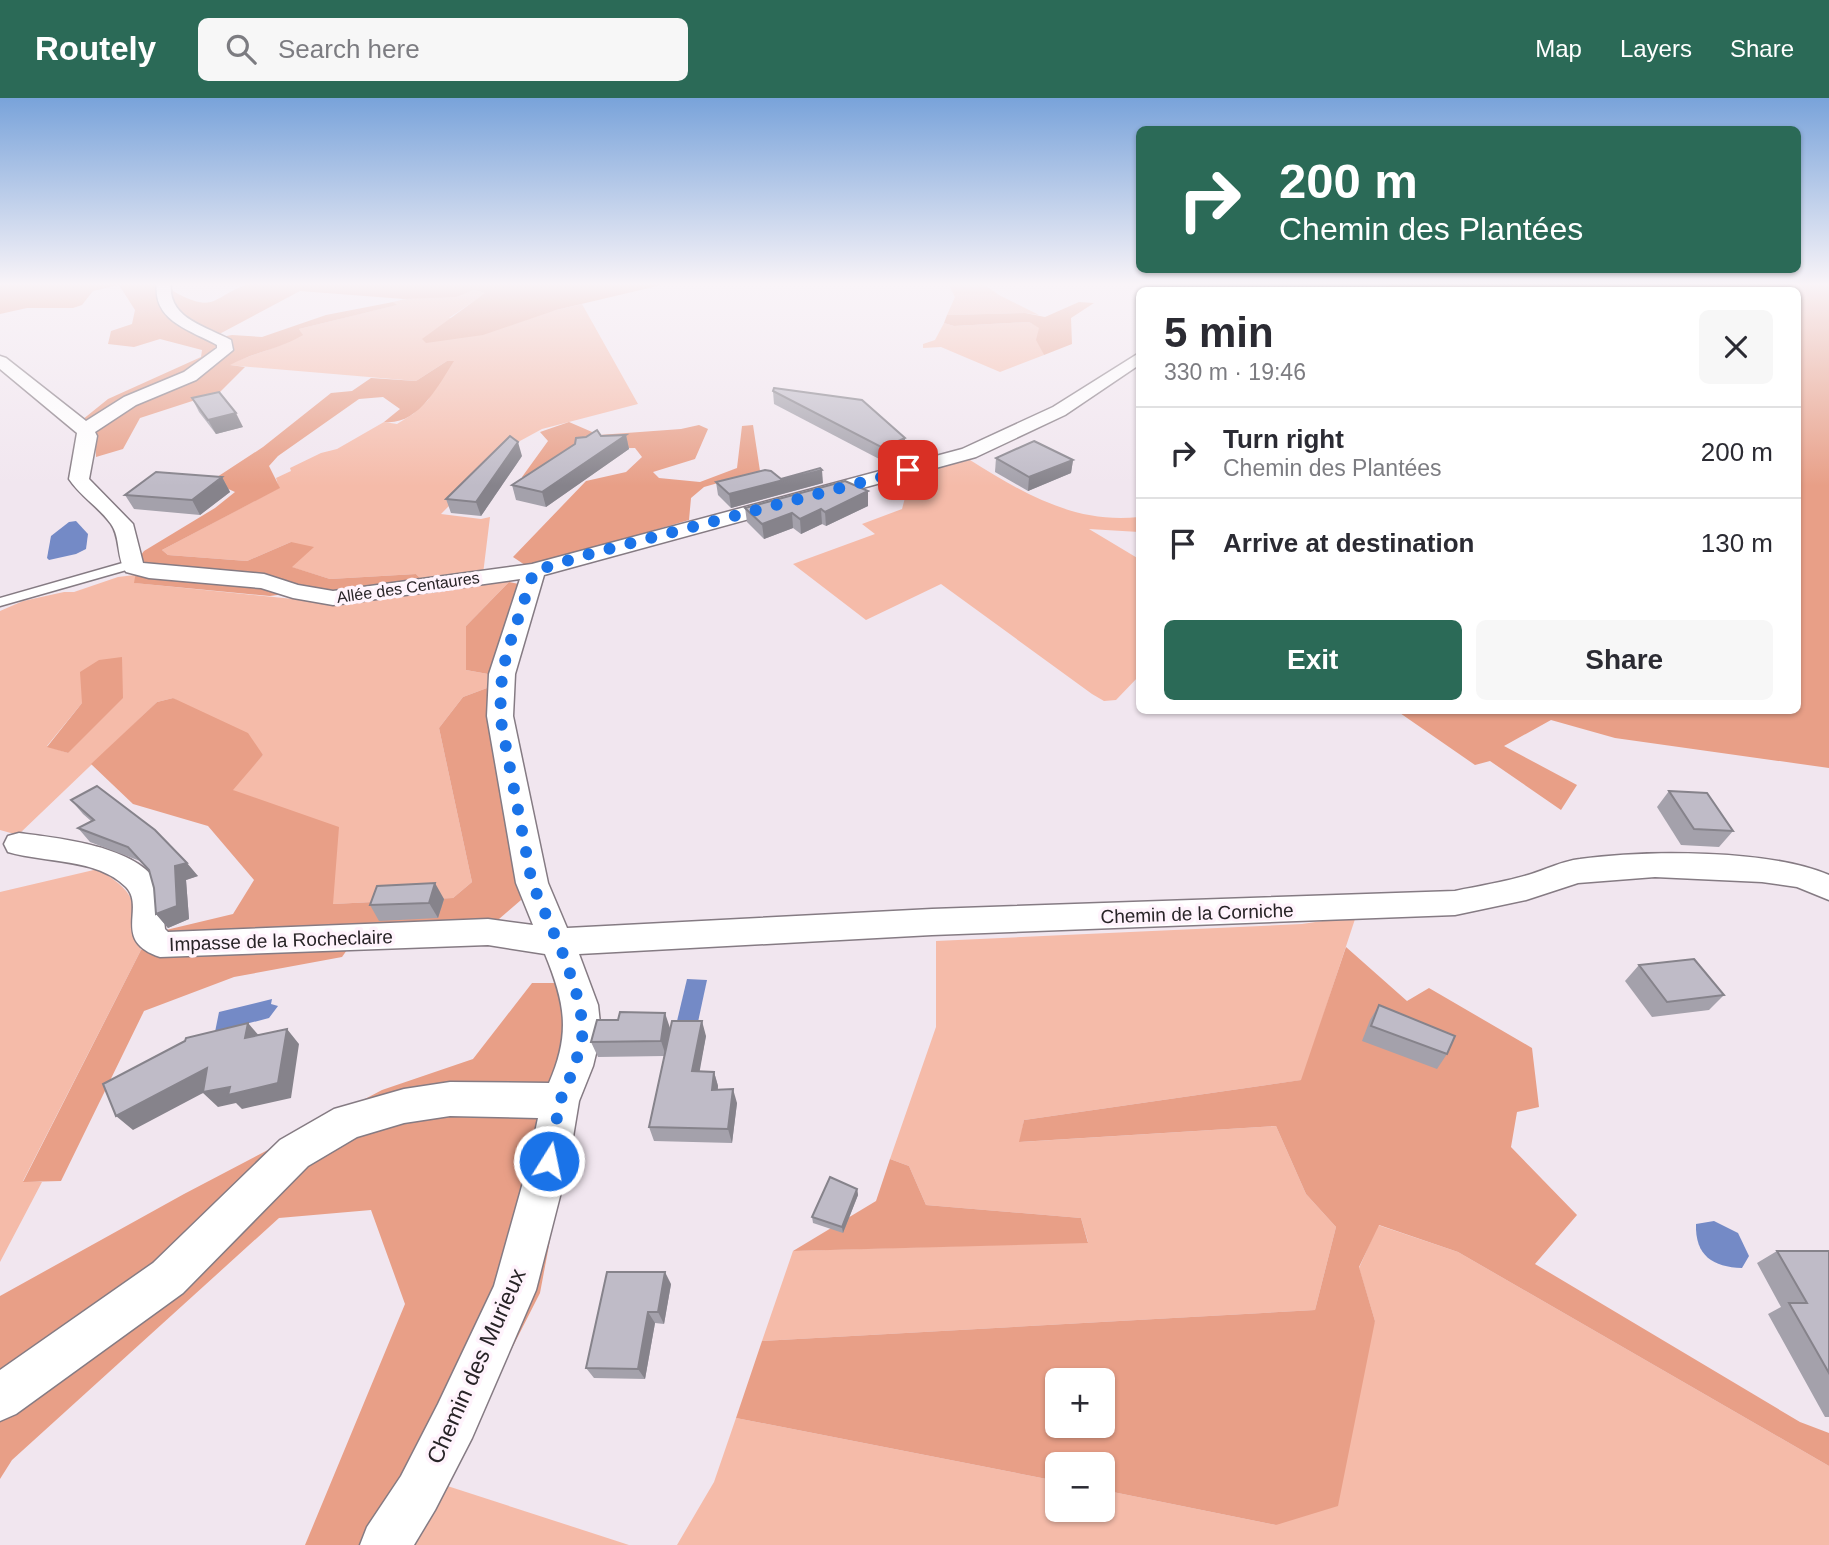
<!DOCTYPE html>
<meta charset="utf-8">
<style>
body{margin:0;font-family:Arial,sans-serif;background:#f7f7f7;color:#2b2b33;height:100vh;display:flex;flex-direction:column;font-size:26px;white-space:nowrap}
*{box-sizing:border-box;margin:0}
p{font-size:23px;color:#7c7c81}
.icon{flex:none;width:38px;height:38px;fill:none;stroke:currentColor;stroke-width:2;stroke-linecap:round;stroke-linejoin:round}
.map{position:relative;flex:1;overflow:hidden}
.side{position:absolute;left:1136px;top:189px;width:665px;height:427px;display:flex;flex-direction:column;background:#fff;border-radius:10px;box-shadow:0 2px 5px #0004}
.side>*{flex:none}
.guide{position:absolute;left:1136px;top:28px;width:665px;height:147px;border-radius:10px;box-shadow:0 2px 5px #0004;background:#2b6a57;color:#fff;overflow:hidden}
.fabs{position:absolute;left:1045px;top:1270px;display:grid;gap:14px}
.fabs a{display:grid;place-items:center;width:70px;height:70px;border-radius:10px;background:#fff;box-shadow:0 2px 5px #0004;font-size:35px}
.pin{position:absolute;display:grid;place-items:center;width:60px;height:60px;color:#fff;margin:-30px;border-radius:14px;box-shadow:0 4px 10px #0006}
.me{position:absolute;width:77px;margin:-38px;rotate:10deg;stroke-linejoin:round;filter:drop-shadow(0 0 5px #0008)}
.turn{display:flex;align-items:center;gap:24px;height:147px;padding:0 28px;font-size:32px}
.turn .icon{width:91px;height:91px;stroke-width:2.5}
.turn b{display:block;font-size:49px;line-height:60px}
.round{display:grid;place-items:center;flex:none;width:74px;height:74px;border-radius:10px;background:#f7f7f7}
.overview{display:flex;align-items:center;justify-content:space-between;height:119px;padding:0 28px}
h1{font-size:42px;font-weight:800;line-height:52px}
.action{display:flex;gap:14px;margin-top:auto;padding:14px 28px}
.action a{flex:1;height:80px;border-radius:10px;background:#2b6a57;color:#fff;font-size:28px;font-weight:800;line-height:80px;text-align:center}
.action a+a{background:#f7f7f7;color:#2b2b33}
ul{padding:0;list-style:none}
li{display:flex;align-items:center;gap:21px;height:91px;padding:0 28px;border-top:2px solid #e1e1e2}
li div{flex:1}
li b{display:block;font-size:26px}
li em{font-style:normal}
header{display:flex;align-items:center;gap:42px;box-sizing:border-box;height:98px;padding:0 35px;background:#2b6a57;color:#fff}
header strong{font-size:33px}
nav{display:flex;gap:38px;margin-inline-start:auto;font-size:24px}
.search{width:490px;height:63px;background:#f7f7f7;display:flex;align-items:center;gap:18px;box-sizing:border-box;padding:0 24px;border-radius:10px;color:#7c7c81;font-size:26px}
.map>svg:first-child{display:block}
</style>
<header>
<strong>Routely</strong>
<div class="search"><svg class="icon" aria-label="search" viewBox="0 0 24 24"><circle cx="10" cy="10" r="6"/><path d="M15 15l6 6"/></svg>Search here</div>
<nav><a>Map</a><a>Layers</a><a>Share</a></nav>
</header>
<div class="map">
<svg width="1829" height="1447" viewBox="0 0 1829 1447">
<rect width="100%" height="100%" fill="#f1e6ef"/>
<g fill="#f5bba9" fill-rule="evenodd">
<polygon points="948,185 982,185 999,197 1039,217 1025,215 947,217 955,199"/>
<path d="M 474,192 L 486,195 L 449,220 L 556,212 L 582,206 L 638,306 L 542,331 L 505,351 L 441,416 L 481,421 L 490,419 L 483,476 L 422,482 L 416,476 L 330,481 L 291,469 L 291,444 L 247,463 L 168,457 L 162,452 L 279,390 L 276,380 L 291,373 L 290,370 L 321,355 L 337,351 L 384,324 L 397,326 L 413,316 L 428,302 L 447,263 L 416,283 L 228,267 C 253,255 279,251 302,236 L 299,231 L 396,207 L 393,204 C 420,196 448,202 474,192 Z"/>
<polygon points="1029,224 1040,230 1037,242 1044,257 1000,274 941,249 923,250 923,246 935,242 944,225 954,228"/>
<path d="M 970,362 C 1023,395 1074,426 1139,419 L 1139,434 L 1089,431 L 1139,461 L 1139,578 L 1116,602 L 1104,603 L 1092,596 L 941,486 L 866,522 L 793,466 L 875,436 L 862,426 L 902,411 L 906,396 L 885,383 Z"/>
<path d="M 135,477 L 135,485 L 323,504 L 492,481 L 509,484 L 466,528 L 466,572 L 488,576 L 487,590 L 463,599 L 439,630 L 472,784 L 453,800 L 333,806 L 232,691 L 263,657 L 173,600 L 157,604 L 18,737 L 0,732 L 0,513 L 23,503 L 64,494 L 74,494 L 118,479 ZM 82,605 L 68,655 L 47,648 Z"/>
<path d="M 98,771 C 146,801 128,805 141,852 L 23,1083 L 42,1084 L 0,1164 L 0,794 Z"/>
<polygon points="1356,818 1302,982 1024,1022 1020,1044 1276,1028 1306,1096 1336,1129 1315,1212 762,1243 793,1153 1088,1144 1081,1120 926,1107 909,1068 890,1061 936,929 936,843 1302,826"/>
<polygon points="1378,1127 1458,1154 1829,1368 1829,1447 677,1447 714,1384 736,1320 1057,1383 1057,1412 1102,1412 1103,1392 1276,1427 1375,1223 1359,1170"/>
<polygon points="432,1383 629,1447 395,1447"/>
</g>
<g fill="#e89f87" fill-rule="evenodd">
<path d="M 0,185 L 170,185 L 173,193 C 216,217 211,199 250,185 L 670,185 L 556,212 L 483,237 L 426,245 L 422,241 L 485,195 L 474,192 L 456,199 L 404,201 L 300,193 L 210,241 L 232,237 L 262,239 L 326,217 L 393,204 L 397,207 L 299,231 L 303,237 C 280,251 254,254 230,267 L 245,269 L 220,294 L 140,320 L 123,351 L 96,359 L 95,332 L 82,322 L 108,301 L 201,259 L 202,252 L 160,241 L 134,249 L 108,246 L 111,233 L 132,226 L 135,212 L 119,187 L 93,193 L 82,207 L 73,210 L 27,210 L 0,216 Z"/>
<polygon points="1387,185 1829,185 1829,670 1615,640 1551,622 1504,648 1577,687 1561,712 1490,663 1475,667 1397,613 1797,612 1797,192 1377,192 1389,187"/>
<polygon points="1079,204 1094,205 1071,220 1072,246 1044,257 1036,242 1039,230 1029,224 954,228 944,225 947,217 1025,215 1045,219"/>
<path d="M 447,263 L 454,263 C 438,288 418,328 384,324 L 400,311 L 383,299 L 359,301 L 278,358 L 269,368 L 280,390 L 162,452 L 168,457 L 247,463 L 291,444 L 314,449 L 292,469 L 330,481 L 416,476 L 422,482 L 332,495 L 306,493 L 270,498 L 134,485 L 138,461 L 144,453 L 215,410 L 235,394 L 211,383 L 263,349 L 331,295 L 352,293 L 371,280 L 416,283 Z"/>
<polygon points="569,324 599,337 681,331 699,327 708,331 695,361 653,374 659,380 700,384 737,370 742,328 753,327 760,373 704,389 691,400 689,422 528,469 513,459 586,383 626,374 642,359 635,350 573,351 534,381 522,379 548,343 540,334"/>
<polygon points="509,484 519,486 495,559 493,572 488,576 466,572 466,528"/>
<polygon points="122,559 123,600 68,655 47,649 82,605 80,574 99,562"/>
<polygon points="487,590 496,656 521,802 499,821 361,832 342,859 234,879 144,913 61,1083 23,1084 141,852 166,832 233,816 254,782 208,728 133,706 91,666 157,604 173,600 248,635 263,657 233,692 339,729 333,806 453,800 472,784 439,630 463,599"/>
<path d="M 1346,849 L 1407,903 L 1429,890 L 1532,950 L 1539,1009 L 1517,1014 L 1511,1049 L 1577,1117 L 1535,1166 L 1800,1324 L 1829,1335 L 1829,1368 L 1458,1154 L 1379,1127 L 1359,1169 L 1375,1223 L 1338,1408 L 1276,1427 L 1103,1392 L 1102,1367 L 1057,1367 L 1057,1383 L 736,1320 L 762,1243 L 1315,1212 L 1336,1129 L 1306,1096 L 1276,1028 L 1019,1044 L 1024,1022 L 1301,982 ZM 1057,1283 L 1102,1283 L 1102,1328 L 1057,1328 Z"/>
<polygon points="532,885 564,885 570,1036 540,1195 483,1307 395,1447 305,1447 405,1206 371,1112 279,1120 12,1362 0,1381 0,1198 184,1096 382,992 473,961"/>
<polygon points="890,1061 909,1068 926,1107 1081,1120 1088,1145 793,1153 876,1103"/>
</g>
<g fill="#748ac6">
<polygon points="76,423 88,436 86,451 76,456 49,462 47,460 51,438 69,424"/>
<polygon points="687,881 707,882 698,924 677,923"/>
<polygon points="272,901 271,906 278,908 269,920 215,934 219,914"/>
<path d="M 1714,1123 L 1738,1135 L 1749,1158 L 1742,1170 C 1713,1169 1695,1158 1696,1126 Z"/>
</g>
<g fill="none" stroke-linecap="round" stroke-linejoin="round">
<defs>
<polygon id="lane" points="133,462 137,463 137,469 0,508 0,500"/>
<path id="street" d="M 157,185 L 171,185 C 167,220 205,228 231,242 L 233,252 L 196,282 L 136,307 L 95,334 L 97,338 L 89,381 L 133,426 L 143,465 L 264,476 L 298,487 L 333,493 L 532,466 L 962,351 L 1053,309 L 1139,255 L 1139,267 L 1065,317 L 976,359 L 544,477 L 515,576 L 513,618 L 548,785 L 567,830 L 932,811 L 1455,793 C 1479,788 1505,784 1528,777 C 1545,772 1562,763 1580,761 C 1645,752 1769,751 1829,777 L 1829,802 L 1797,789 L 1762,784 L 1655,779 L 1578,785 L 1526,802 L 1455,817 L 932,837 L 579,856 L 598,907 L 601,935 L 593,968 L 579,1003 L 569,1063 L 536,1192 L 472,1340 L 435,1412 L 414,1447 L 360,1447 L 367,1429 L 401,1378 L 438,1306 L 494,1188 L 529,1063 L 538,1020 L 450,1018 L 404,1025 L 357,1039 L 308,1068 L 183,1195 L 16,1316 L 0,1323 L 0,1272 L 153,1165 L 280,1042 L 334,1011 L 404,991 L 450,984 L 549,985 C 571,935 565,905 545,856 L 488,847 L 160,859 C 111,843 146,810 126,789 C 97,760 45,765 8,754 L 4,746 L 8,738 L 19,735 C 58,740 140,748 159,788 C 166,801 163,817 165,831 L 168,834 L 488,821 L 533,827 L 516,785 L 487,618 L 489,576 L 520,481 L 333,507 L 293,500 L 261,490 L 149,480 L 126,474 C 116,459 121,440 111,426 C 99,409 81,399 69,381 L 77,335 L 0,271 L 0,258 L 6,260 L 86,323 L 124,299 L 184,274 L 217,250 L 217,247 C 190,232 152,223 157,185 Z"/>
</defs>
<use href="#lane" stroke="#857b83" stroke-width="3"/>
<use href="#street" stroke="#857b83" stroke-width="3"/>
<use href="#lane" fill="#fff" fill-rule="evenodd"/>
<use href="#street" fill="#fff" fill-rule="evenodd"/>
</g>
<g fill="#a4a1ab">
<polygon points="773,293 905,340 905,354 883,363 774,306"/>
<polygon points="192,300 243,329 216,336 199,314"/>
<polygon points="626,337 629,351 546,409 516,402 512,387 601,338"/>
<polygon points="522,358 481,418 451,415 446,401"/>
<polygon points="996,360 1073,362 1071,375 1028,393 995,374"/>
<polygon points="222,379 230,394 200,417 134,411 125,397"/>
<polygon points="781,381 823,385 731,410 718,397 716,384"/>
<polygon points="868,408 826,428 822,426 801,436 793,430 764,441 747,424 745,410"/>
<polygon points="1669,693 1733,733 1719,749 1681,747 1657,709"/>
<polygon points="71,702 198,778 186,782 189,821 168,830 156,816 154,790 150,774 140,763 90,744 78,730 91,723 83,716"/>
<polygon points="444,801 438,820 379,823 370,807"/>
<polygon points="1639,867 1724,897 1709,912 1652,919 1625,883"/>
<polygon points="1379,907 1447,956 1437,971 1362,943 1370,922"/>
<polygon points="670,930 669,938 706,938 699,973 714,974 718,988 718,991 737,1005 732,1045 654,1043 649,1029 664,958 598,959 591,944"/>
<polygon points="857,1091 858,1097 843,1135 813,1125 812,1119"/>
<polygon points="1777,1153 1829,1153 1829,1319 1825,1319 1768,1216 1781,1209 1757,1165"/>
<polygon points="671,1186 664,1226 655,1225 645,1281 594,1280 586,1270"/>
</g>
<g fill="#86838b">
<polygon points="236,315 243,329 216,336 208,322"/>
<polygon points="626,337 629,351 546,409 542,394"/>
<polygon points="905,340 905,354 883,363 883,350"/>
<polygon points="518,344 522,358 481,418 476,404"/>
<polygon points="1073,362 1071,375 1028,393 1029,379"/>
<polygon points="822,372 823,385 731,410 729,396"/>
<polygon points="222,379 230,394 200,417 192,402"/>
<polygon points="868,393 868,408 826,428 825,414"/>
<polygon points="821,411 822,426 801,436 800,421"/>
<polygon points="792,415 793,430 764,441 762,426"/>
<polygon points="187,765 198,778 186,782 189,821 168,830 156,816 175,768"/>
<polygon points="435,785 444,801 438,820 429,805"/>
<polygon points="665,915 670,930 666,958 661,943"/>
<polygon points="702,923 706,938 697,988 692,973"/>
<polygon points="248,925 261,940 245,940"/>
<polygon points="287,931 299,946 291,1000 242,1011 236,1005 218,1009 203,995 133,1032 116,1018 207,970 230,989"/>
<polygon points="714,974 718,988 716,1006 712,992"/>
<polygon points="733,991 737,1005 732,1045 728,1031"/>
<polygon points="857,1091 858,1097 843,1135 842,1129"/>
<polygon points="665,1174 671,1186 664,1226 658,1214"/>
<polygon points="648,1214 655,1225 645,1281 638,1271"/>
</g>
<g fill="#bfbbc7" stroke="#86838b" stroke-width="2">
<polygon points="774,290 862,302 905,340 883,350 773,293"/>
<polygon points="219,294 236,315 208,322 192,300"/>
<polygon points="597,332 601,338 626,337 542,394 512,387 575,346 576,340 586,339"/>
<polygon points="510,338 518,344 476,404 446,401"/>
<polygon points="1034,343 1073,362 1029,379 996,360"/>
<polygon points="820,370 822,372 729,396 716,384 765,372 771,373 781,381"/>
<polygon points="156,374 222,379 192,402 125,397"/>
<polygon points="845,383 868,393 825,414 821,411 800,421 792,415 762,426 745,410"/>
<polygon points="97,688 155,732 187,765 175,768 177,808 156,816 154,790 149,772 128,749 78,730 94,722 71,702"/>
<polygon points="1669,693 1707,695 1733,733 1694,731"/>
<polygon points="435,785 429,805 370,807 377,788"/>
<polygon points="1694,861 1724,897 1667,904 1639,867"/>
<polygon points="1379,907 1455,938 1447,956 1371,928"/>
<polygon points="620,914 665,915 661,943 591,944 597,922 618,922"/>
<polygon points="672,923 702,923 692,973 714,974 712,992 733,991 728,1031 649,1029"/>
<polygon points="248,925 245,940 287,931 278,985 228,997 230,989 203,994 207,970 116,1018 103,986 185,943 186,940"/>
<polygon points="830,1079 857,1091 842,1129 812,1119"/>
<polygon points="1777,1153 1829,1153 1829,1275 1789,1205 1807,1205"/>
<polygon points="607,1174 665,1174 658,1214 648,1214 638,1271 586,1270"/>
</g>
<linearGradient id="sky" x2="0" y2="1"><stop stop-color="#79a3da"/><stop offset="0.48" stop-color="#f9f4f8"/><stop offset="1" stop-color="#f9f4f8" stop-opacity="0"/></linearGradient>
<rect width="1829" height="388" fill="url(#sky)"/>
<g fill="none" stroke-linecap="round" stroke-linejoin="round">
<polyline stroke="#1a73e8" stroke-width="12" stroke-dasharray="0 21.6" points="549,1063 560,1003 575,968 583,935 580,907 566,863 532,785 500,618 502,576 508,551 534,473 586,457 908,372"/>
</g>
<g text-anchor="middle" stroke-width="7" stroke-linejoin="round" paint-order="stroke">
<g font-size="16" fill="#282427" stroke="#fff3fc">
<text transform="translate(408 489) rotate(-8)" y="6">Allée des Centaures</text>
</g>
<g font-size="19" fill="#282427" stroke="#fff3fc">
<text transform="translate(1197 815) rotate(-2)" y="7">Chemin de la Corniche</text>
<text transform="translate(281 842) rotate(-2)" y="7">Impasse de la Rocheclaire</text>
</g>
<g font-size="23" fill="#282427" stroke="#fff3fc">
<text transform="translate(476 1268) rotate(-66)" y="8">Chemin des Murieux</text>
</g>
</g>
</svg>
<div class="fabs">
<a>+</a>
<a>−</a>
</div>
<div class="pin" style="left:908px;top:372px;background:#d93025"><svg class="icon" aria-label="arrive" viewBox="0 0 24 24"><path d="M6 21V4h12l-3 4 3 4H6"/></svg></div>
<svg class="me" style="left:549px;top:1063px" viewBox="-20 -20 40 40"><circle r="17" fill="#1a73e8" stroke="#fff" stroke-width="3"/><path d="M0-11L8 9 0 5-8 9z" fill="#fff"/></svg>
<div class="guide">
<div class="turn"><svg class="icon" aria-label="right" viewBox="0 0 24 24"><path d="M7 20v-9h11M14 6l5 5-5 5"/></svg><div><b>200 m</b>Chemin des Plantées</div></div>
</div>
<section class="side">
<div class="overview"><div><h1>5 min</h1><p>330 m · 19:46</p></div><a class="round"><svg class="icon" aria-label="close" viewBox="0 0 24 24"><path d="M6 6l12 12M18 6L6 18"/></svg></a></div>
<ul>
<li><svg class="icon" aria-label="right" viewBox="0 0 24 24"><path d="M7 20v-9h11M14 6l5 5-5 5"/></svg><div><b>Turn right</b><p>Chemin des Plantées</p></div><em>200 m</em></li>
<li><svg class="icon" aria-label="arrive" viewBox="0 0 24 24"><path d="M6 21V4h12l-3 4 3 4H6"/></svg><div><b>Arrive at destination</b></div><em>130 m</em></li>
</ul>
<div class="action"><a>Exit</a><a>Share</a></div>
</section>
</div>
